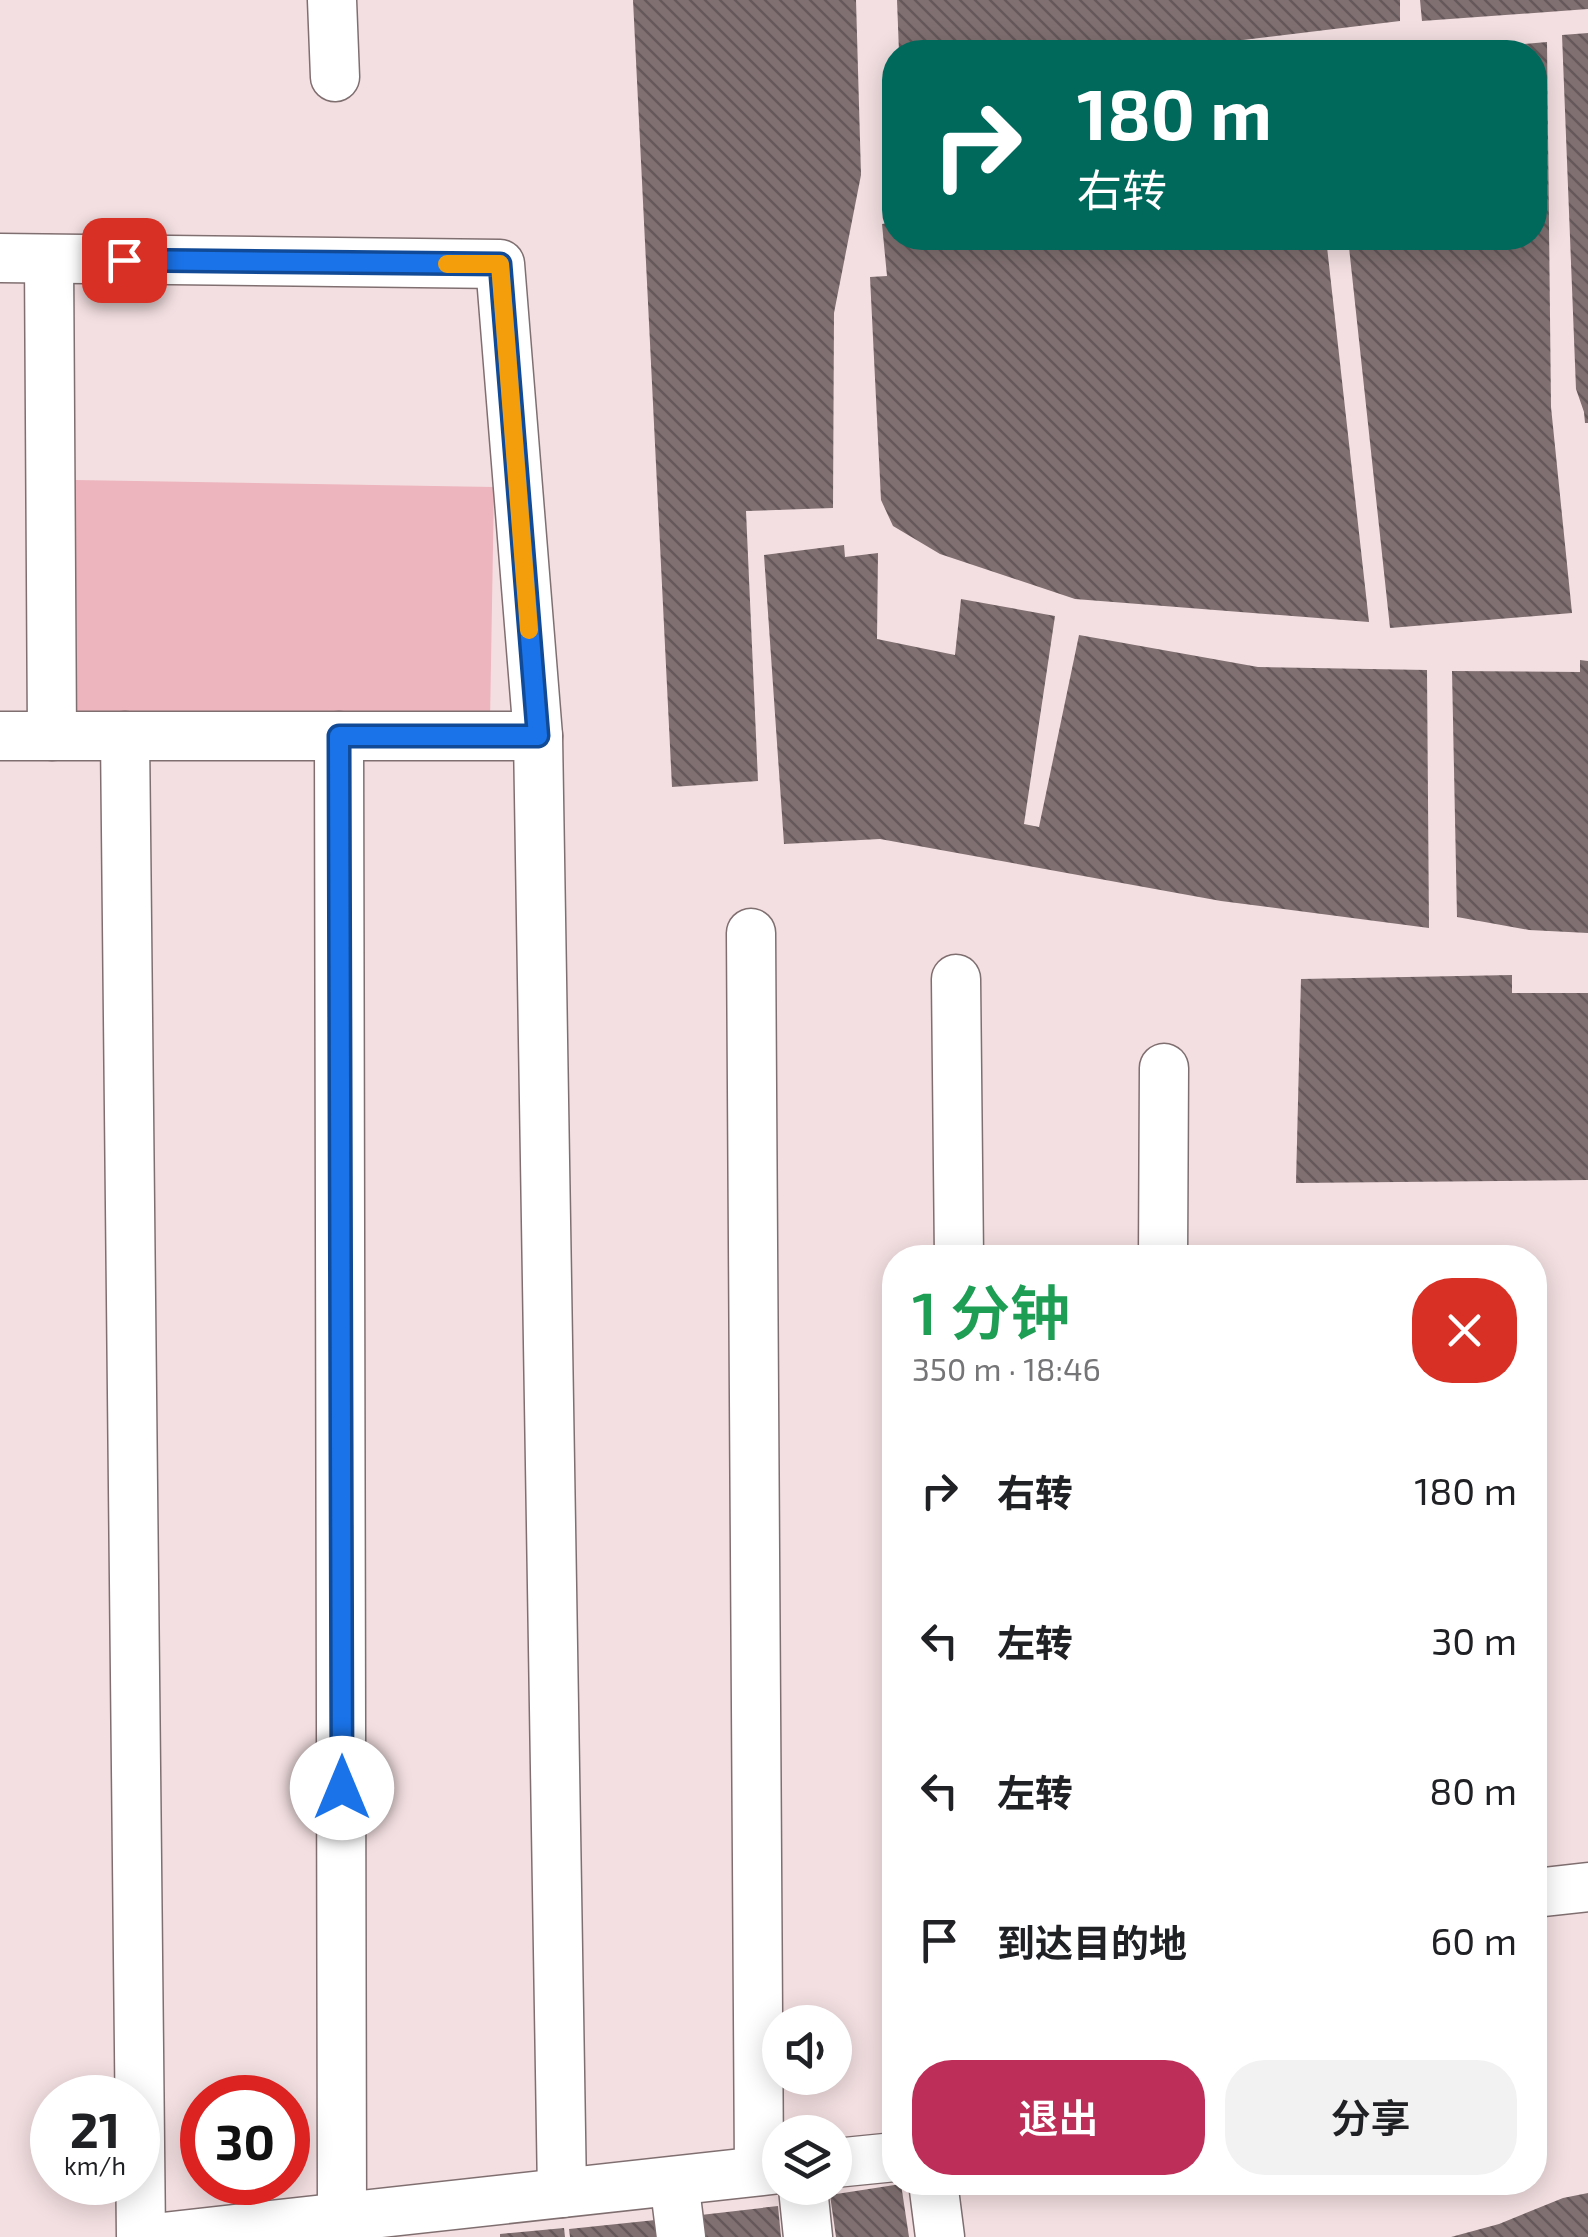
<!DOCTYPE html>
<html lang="zh">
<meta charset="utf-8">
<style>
body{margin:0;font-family:"Exo 2","Noto Sans SC",sans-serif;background:#f2f2f2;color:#202124;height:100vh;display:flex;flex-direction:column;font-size:38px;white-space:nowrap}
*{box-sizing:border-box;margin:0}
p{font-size:32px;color:#757577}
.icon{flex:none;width:55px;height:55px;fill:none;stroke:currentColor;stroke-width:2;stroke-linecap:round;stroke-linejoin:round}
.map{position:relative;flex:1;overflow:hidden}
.sheet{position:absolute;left:882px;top:1245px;width:665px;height:950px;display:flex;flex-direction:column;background:#fff;border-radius:40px;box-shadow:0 5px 25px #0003}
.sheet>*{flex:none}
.top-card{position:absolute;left:882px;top:40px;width:665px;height:210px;border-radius:40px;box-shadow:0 5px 25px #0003;background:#00695c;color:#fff;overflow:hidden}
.fabs{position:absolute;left:762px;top:2005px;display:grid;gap:20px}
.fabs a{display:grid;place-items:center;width:90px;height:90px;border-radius:50%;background:#fff;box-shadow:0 5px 25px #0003;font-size:50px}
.speed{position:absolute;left:30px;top:2075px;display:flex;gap:20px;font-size:50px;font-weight:700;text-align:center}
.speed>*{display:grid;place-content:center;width:130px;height:130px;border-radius:50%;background:#fff;box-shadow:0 5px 25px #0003;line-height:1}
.speed small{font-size:25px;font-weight:400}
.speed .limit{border:15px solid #d22;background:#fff;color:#111}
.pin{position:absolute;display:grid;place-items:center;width:85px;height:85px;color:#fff;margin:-42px;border-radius:20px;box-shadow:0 5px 15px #0006}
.me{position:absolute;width:110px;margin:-55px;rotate:0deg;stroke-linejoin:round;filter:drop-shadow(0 0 8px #0008)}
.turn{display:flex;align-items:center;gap:35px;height:210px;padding:0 30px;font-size:45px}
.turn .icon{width:130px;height:130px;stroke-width:2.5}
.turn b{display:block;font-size:70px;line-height:85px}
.round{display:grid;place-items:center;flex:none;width:105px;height:105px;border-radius:40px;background:#f2f2f2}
.overview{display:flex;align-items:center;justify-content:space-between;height:170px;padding:0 30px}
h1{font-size:60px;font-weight:600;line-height:75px;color:#1e9e55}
.action{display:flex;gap:20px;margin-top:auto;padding:20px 30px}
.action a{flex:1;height:115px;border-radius:40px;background:#bd2e58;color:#fff;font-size:40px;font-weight:600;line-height:115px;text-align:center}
.action a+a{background:#f2f2f2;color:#202124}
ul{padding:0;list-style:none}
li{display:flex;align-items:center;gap:30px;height:150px;padding:0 30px}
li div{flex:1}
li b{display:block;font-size:38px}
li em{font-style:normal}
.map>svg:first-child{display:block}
</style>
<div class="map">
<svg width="1588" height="2237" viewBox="0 0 1588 2237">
<defs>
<pattern id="building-back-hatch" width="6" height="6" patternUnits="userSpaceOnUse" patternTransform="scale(2.5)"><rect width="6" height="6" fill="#817072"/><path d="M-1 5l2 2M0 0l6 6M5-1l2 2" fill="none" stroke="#65585a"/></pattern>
</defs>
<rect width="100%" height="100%" fill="#f3dfe1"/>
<polygon fill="#edb5bd" points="75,480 494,487 490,721 71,713"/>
<g fill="url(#building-back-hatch)">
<polygon points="633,0 856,0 861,175 834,313 833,508 746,511 758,781 672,787"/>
<polygon points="897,0 1400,0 1400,21 1143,52 899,52"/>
<polygon points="1420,0 1588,0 1588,9 1422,21"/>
<polygon points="1588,33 1588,423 1585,423 1584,412 1576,389 1562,35"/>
<polygon points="1547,42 1551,407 1572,613 1390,628 1348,238 1535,238 1535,52 1459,52 1458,50"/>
<polygon points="895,222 895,238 1326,238 1369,622 1075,599 940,554 893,526 881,500 870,277 887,276 882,224"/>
<polygon points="844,545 845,557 878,553 877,639 955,655 961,599 1055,616 1024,824 1039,827 1079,635 1258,667 1427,670 1429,928 1221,901 880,839 784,844 764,555"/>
<polygon points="1580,660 1588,661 1588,933 1529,930 1457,917 1452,671 1580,672"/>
<polygon points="1512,975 1512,993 1588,993 1588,1180 1296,1183 1301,979"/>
<polygon points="901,2184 909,2237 836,2237 830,2195"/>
<polygon points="1588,2193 1588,2237 1451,2237 1499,2224 1563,2198"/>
<polygon points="778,2206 781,2237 694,2237 692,2216"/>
<polygon points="665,2219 667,2237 570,2237 569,2229"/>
<polygon points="564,2228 565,2237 500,2237 500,2234"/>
</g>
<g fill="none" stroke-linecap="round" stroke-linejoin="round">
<defs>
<g id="minor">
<polyline points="332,0 335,77"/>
<polyline points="0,258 500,264 538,736 562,2193"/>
<polyline points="49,259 52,736"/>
<polyline points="0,736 538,736"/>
<polyline points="125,736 141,2237"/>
<polyline points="339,736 342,2217"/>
<polyline points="751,933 759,2171"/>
<polyline points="956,979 959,1258"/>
<polyline points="1163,1258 1164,1068"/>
<polyline points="1535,1893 1588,1887"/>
<polyline points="835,2163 895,2157"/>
<polyline points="674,2181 681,2237"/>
<polyline points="933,2182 940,2237"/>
<polyline points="803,2188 808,2237"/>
<polyline points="163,2237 780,2169"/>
</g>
</defs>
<use href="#minor" stroke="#806f71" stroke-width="51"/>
<use href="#minor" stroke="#fff" stroke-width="48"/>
</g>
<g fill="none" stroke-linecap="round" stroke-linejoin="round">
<defs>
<polyline id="route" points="124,260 500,264 538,736 339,736 342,1788"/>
</defs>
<use href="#route" stroke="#114b97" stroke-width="25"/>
<use href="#route" stroke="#1a73e8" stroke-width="18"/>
<polyline stroke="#f59e0b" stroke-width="18" points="447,264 500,264 529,630"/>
</g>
</svg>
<div class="fabs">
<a><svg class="icon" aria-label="sound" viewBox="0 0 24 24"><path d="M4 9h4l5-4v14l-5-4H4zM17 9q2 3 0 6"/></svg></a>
<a><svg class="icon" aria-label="layers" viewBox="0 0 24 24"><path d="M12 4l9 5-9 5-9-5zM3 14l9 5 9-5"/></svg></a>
</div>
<div class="speed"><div>21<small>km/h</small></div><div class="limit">30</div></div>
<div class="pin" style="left:124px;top:260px;background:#d93025"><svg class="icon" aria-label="arrive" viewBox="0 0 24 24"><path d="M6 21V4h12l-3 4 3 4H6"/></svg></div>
<svg class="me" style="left:342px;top:1788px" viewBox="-20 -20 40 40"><circle r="19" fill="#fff"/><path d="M0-13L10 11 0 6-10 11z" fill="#1a73e8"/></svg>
<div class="top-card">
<div class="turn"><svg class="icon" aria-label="right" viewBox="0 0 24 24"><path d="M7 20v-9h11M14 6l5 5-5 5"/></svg><div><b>180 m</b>右转</div></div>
</div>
<section class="sheet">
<div class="overview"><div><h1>1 分钟</h1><p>350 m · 18:46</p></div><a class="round" style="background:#d93025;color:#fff"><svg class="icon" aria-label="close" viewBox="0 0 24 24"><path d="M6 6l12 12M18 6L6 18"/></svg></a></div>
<ul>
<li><svg class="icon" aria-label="right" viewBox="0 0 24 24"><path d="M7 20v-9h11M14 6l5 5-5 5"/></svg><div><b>右转</b></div><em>180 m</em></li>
<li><svg class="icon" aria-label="left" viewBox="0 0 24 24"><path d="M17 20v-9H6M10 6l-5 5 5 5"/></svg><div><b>左转</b></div><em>30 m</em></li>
<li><svg class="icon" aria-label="left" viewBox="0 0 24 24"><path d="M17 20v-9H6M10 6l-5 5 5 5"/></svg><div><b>左转</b></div><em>80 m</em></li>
<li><svg class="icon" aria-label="arrive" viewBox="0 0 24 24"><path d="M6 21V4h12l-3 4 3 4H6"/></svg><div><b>到达目的地</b></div><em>60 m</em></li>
</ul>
<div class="action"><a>退出</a><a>分享</a></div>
</section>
</div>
